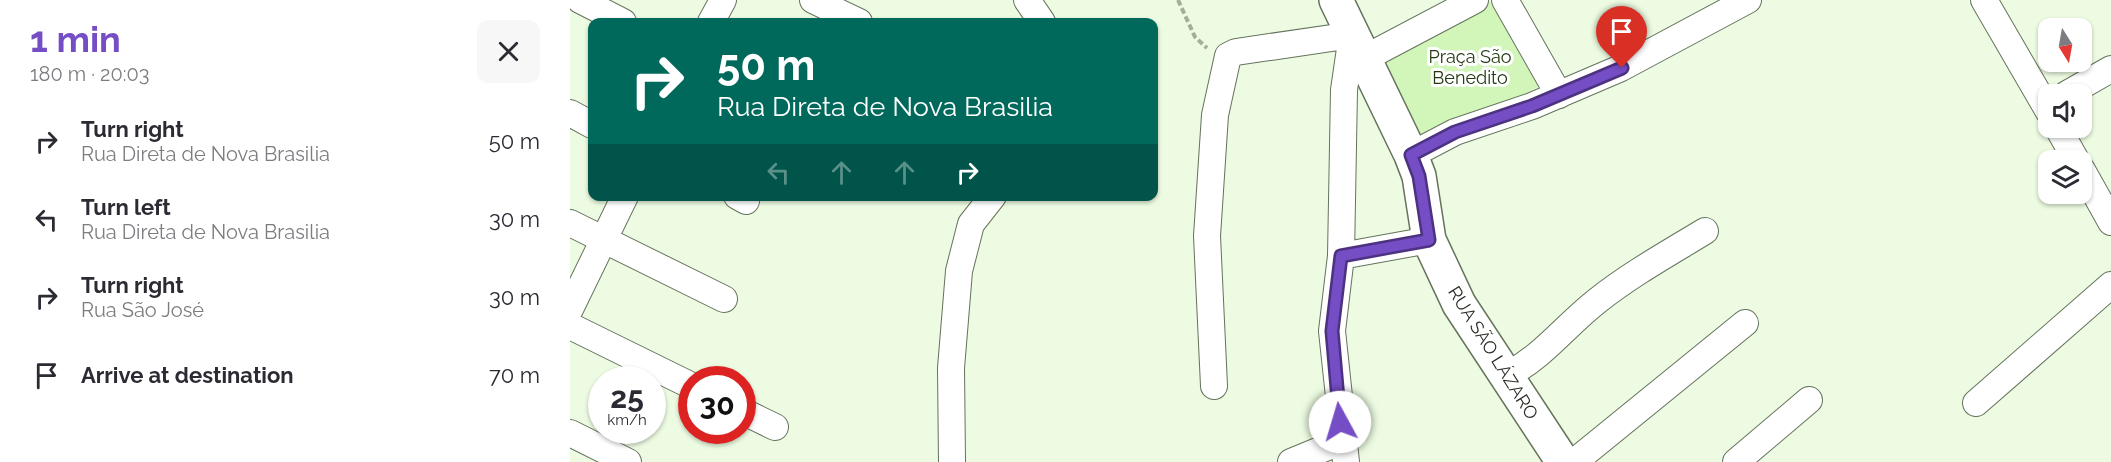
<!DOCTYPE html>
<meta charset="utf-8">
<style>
body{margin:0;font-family:Raleway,sans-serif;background:#f7f7f7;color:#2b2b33;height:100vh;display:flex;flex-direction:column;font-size:22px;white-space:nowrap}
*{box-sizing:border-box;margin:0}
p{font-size:20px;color:#7c7c81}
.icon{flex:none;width:33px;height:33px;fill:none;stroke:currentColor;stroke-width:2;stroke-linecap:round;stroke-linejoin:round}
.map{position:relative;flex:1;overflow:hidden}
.panel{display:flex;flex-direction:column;background:#fff;width:570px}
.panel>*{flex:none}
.top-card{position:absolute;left:18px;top:18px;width:570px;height:183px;border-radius:12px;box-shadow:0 2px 4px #0004;background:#00695c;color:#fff;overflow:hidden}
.needle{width:39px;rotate:169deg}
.fabs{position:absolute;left:1468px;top:18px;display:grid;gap:12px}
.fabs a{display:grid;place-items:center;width:54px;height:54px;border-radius:12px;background:#fff;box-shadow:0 2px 4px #0004;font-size:30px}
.speed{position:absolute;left:18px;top:366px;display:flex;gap:12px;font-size:30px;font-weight:700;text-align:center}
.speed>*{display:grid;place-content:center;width:78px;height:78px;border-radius:50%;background:#fff;box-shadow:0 2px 4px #0004;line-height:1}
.speed small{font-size:15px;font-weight:400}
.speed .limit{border:9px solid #d22;background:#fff;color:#111}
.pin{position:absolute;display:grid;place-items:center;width:51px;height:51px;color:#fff;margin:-62px -26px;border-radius:50% 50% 50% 0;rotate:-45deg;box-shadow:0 0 6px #0007}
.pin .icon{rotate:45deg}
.me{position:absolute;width:66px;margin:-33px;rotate:354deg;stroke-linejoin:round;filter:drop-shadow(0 0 4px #0008)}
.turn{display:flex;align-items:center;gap:21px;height:126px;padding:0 30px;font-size:27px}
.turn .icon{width:78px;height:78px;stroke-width:2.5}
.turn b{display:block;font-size:42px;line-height:51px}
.lanes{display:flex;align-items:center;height:57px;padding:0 30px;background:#0003;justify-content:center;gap:30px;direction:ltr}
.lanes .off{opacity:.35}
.round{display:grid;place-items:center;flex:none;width:63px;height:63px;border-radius:12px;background:#f7f7f7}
.head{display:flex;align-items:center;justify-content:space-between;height:102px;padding:0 30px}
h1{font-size:36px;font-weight:700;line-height:45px;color:#754dc5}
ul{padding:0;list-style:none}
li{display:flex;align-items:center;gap:18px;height:78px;padding:0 30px}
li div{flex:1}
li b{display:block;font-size:22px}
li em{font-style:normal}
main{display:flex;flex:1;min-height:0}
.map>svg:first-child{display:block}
</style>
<main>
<section class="panel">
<div class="head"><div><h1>1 min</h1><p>180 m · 20:03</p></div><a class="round"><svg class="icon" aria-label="close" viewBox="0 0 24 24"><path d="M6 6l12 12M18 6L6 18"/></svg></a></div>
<ul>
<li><svg class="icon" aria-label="right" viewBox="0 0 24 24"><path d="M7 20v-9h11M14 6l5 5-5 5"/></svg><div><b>Turn right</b><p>Rua Direta de Nova Brasilia</p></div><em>50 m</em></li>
<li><svg class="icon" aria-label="left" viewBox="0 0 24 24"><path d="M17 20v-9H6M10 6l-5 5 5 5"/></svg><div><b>Turn left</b><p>Rua Direta de Nova Brasilia</p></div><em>30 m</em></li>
<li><svg class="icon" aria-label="right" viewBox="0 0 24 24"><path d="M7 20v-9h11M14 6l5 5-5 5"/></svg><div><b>Turn right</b><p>Rua São José</p></div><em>30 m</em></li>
<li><svg class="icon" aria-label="arrive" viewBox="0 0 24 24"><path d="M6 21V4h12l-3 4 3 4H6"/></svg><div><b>Arrive at destination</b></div><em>70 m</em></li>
</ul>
</section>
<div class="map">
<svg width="1541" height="462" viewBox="0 0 1541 462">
<rect width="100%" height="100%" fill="#ecfbe1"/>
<polygon fill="#d2f5ba" points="923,0 968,87 853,146 811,61"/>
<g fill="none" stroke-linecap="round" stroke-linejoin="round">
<defs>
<g id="minor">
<polyline points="10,0 53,22"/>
<polyline points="243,0 289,22"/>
<polyline points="457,0 472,22"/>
<polyline points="935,0 989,95"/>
<polyline points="1414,0 1479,112"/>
<polyline points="141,22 153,0"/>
<polyline points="778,67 905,0"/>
<polyline points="1497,94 1541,69"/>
<polyline points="0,113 22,125"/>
<polyline points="1488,128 1506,160"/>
<polyline points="841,155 885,132 962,106 1051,68 1178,0"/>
<polyline points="1512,170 1541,222"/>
<polyline points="167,196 176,201"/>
<polyline points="0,223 154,299"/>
<polyline points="771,256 859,240"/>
<polyline points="0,309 55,196"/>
<polyline points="0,326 122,386"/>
<path d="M 936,376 C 974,356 995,326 1027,301 C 1061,274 1099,253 1135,231"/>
<polyline points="644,386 637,236 645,115 658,56 666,52 782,35 774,90 771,256 762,331 776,462"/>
<polyline points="1406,403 1541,285"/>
<polyline points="172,411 205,427"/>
<polyline points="0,433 58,462"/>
<polyline points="382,462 381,368 389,271 401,224 423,196"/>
<polyline points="721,462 772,441"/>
<polyline points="1004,462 1175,323"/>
<polyline points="1166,462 1239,400"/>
</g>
<polyline id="secondary" points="766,0 841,155 849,176 859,240 889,304 993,462"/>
</defs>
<use href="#minor" stroke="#65735c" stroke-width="28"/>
<use href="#secondary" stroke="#65735c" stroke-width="36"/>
<polyline stroke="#a4af9b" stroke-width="4" stroke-dasharray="6 3" stroke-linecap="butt" points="608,0 625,37 637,48"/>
<use href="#minor" stroke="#fff" stroke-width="26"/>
<use href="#secondary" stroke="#fff" stroke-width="33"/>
</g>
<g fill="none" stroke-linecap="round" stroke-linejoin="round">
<defs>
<polyline id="route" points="770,422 762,331 771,256 859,240 849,176 841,155 885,132 962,106 1052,68"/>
</defs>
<use href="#route" stroke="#4c3280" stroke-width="15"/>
<use href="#route" stroke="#754dc5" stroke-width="10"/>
</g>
<g text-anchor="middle" stroke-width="6" stroke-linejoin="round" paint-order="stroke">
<g font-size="18" fill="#243a11" stroke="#fff">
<text x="900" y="63">Praça São<tspan x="900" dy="21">Benedito</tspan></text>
</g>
<g font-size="18" fill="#292e25" stroke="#fff">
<text transform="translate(923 353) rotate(58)" y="6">RUA SÃO LÁZARO</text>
</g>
</g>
</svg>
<div class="fabs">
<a><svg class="needle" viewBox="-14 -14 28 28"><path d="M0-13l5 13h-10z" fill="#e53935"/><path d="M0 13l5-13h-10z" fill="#7c7c81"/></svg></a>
<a><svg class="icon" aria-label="sound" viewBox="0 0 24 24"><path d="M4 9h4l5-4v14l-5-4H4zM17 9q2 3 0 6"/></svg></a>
<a><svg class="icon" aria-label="layers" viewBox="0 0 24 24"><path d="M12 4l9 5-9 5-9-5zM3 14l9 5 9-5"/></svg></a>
</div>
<div class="speed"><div>25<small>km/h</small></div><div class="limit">30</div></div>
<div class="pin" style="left:1052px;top:68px;background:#d93025"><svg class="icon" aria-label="arrive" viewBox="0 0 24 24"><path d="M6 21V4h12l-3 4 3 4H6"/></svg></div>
<svg class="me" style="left:770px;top:422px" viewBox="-20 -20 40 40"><circle r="19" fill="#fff"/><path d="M0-13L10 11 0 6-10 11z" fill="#754dc5"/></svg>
<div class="top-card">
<div class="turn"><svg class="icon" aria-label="right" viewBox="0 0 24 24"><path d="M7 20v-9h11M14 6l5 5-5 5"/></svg><div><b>50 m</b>Rua Direta de Nova Brasilia</div></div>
<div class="lanes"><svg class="icon off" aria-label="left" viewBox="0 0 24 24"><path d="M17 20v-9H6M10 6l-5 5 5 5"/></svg><svg class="icon off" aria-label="ahead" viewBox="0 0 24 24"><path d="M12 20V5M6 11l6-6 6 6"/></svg><svg class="icon off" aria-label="ahead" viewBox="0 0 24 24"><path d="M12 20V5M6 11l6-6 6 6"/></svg><svg class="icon" aria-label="right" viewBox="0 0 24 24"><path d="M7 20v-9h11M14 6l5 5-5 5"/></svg></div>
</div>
</div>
</main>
